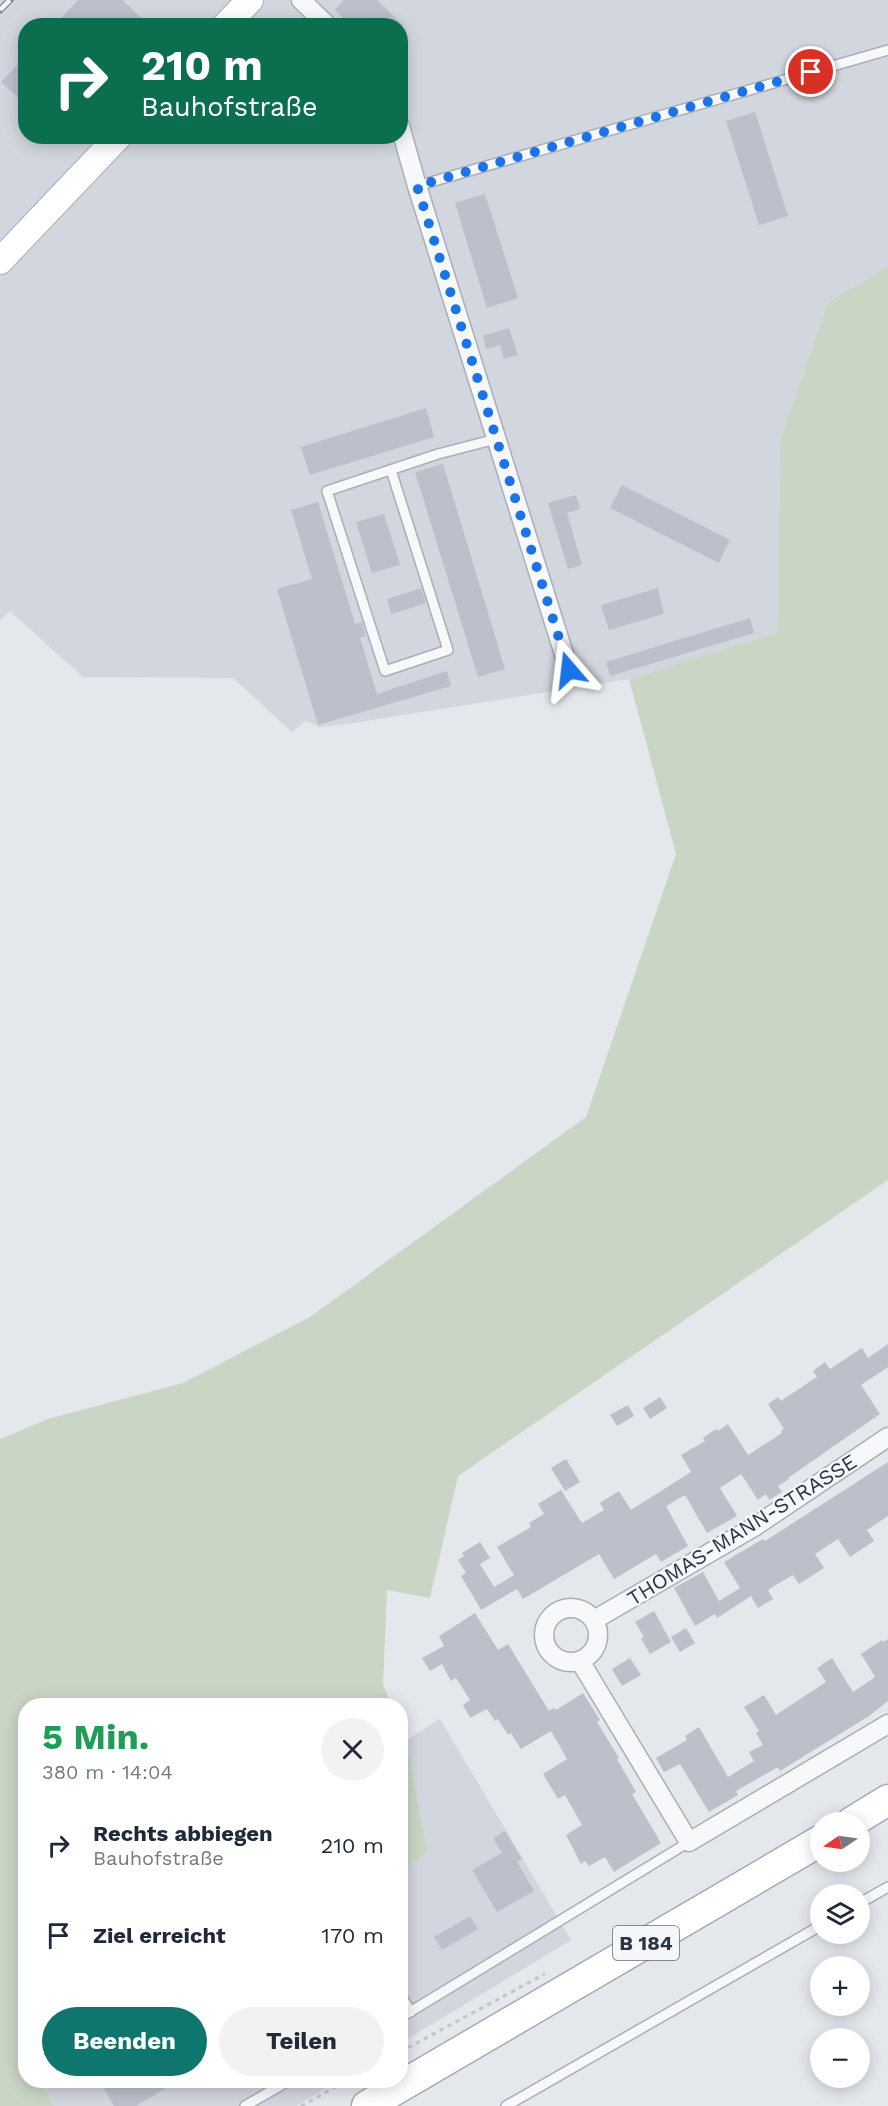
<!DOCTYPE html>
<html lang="de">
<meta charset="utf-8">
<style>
body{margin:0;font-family:"Work Sans",sans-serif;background:#f2f2f3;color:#1f2937;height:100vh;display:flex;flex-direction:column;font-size:22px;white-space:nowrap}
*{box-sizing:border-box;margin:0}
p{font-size:20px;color:#747a83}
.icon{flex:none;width:33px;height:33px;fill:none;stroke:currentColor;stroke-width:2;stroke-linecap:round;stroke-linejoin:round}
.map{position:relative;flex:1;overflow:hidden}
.side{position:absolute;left:18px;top:1698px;width:390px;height:390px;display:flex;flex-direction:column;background:#fff;border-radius:24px;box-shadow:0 3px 15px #0003}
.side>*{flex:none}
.guide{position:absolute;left:18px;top:18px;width:390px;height:126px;border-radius:24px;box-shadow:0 3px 15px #0003;background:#0b6e4f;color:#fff;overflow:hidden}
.needle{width:39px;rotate:257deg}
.buttons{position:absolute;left:810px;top:1812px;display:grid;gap:12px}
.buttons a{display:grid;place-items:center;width:60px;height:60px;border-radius:50%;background:#fff;box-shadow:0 3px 15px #0003;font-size:30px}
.pin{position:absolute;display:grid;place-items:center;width:51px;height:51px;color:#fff;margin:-26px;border:3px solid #fff;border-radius:50%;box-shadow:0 2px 6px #0007}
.me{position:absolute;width:66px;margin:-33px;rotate:343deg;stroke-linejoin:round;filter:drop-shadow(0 0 4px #0008)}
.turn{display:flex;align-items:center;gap:21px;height:126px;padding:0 24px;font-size:27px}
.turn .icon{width:78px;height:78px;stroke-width:2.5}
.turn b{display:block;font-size:42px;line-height:51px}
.round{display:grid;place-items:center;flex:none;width:63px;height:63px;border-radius:32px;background:#f2f2f3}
.summary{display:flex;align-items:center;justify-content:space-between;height:102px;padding:0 24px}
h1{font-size:36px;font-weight:700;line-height:45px;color:#1e9e55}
.cta{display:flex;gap:12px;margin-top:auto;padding:12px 24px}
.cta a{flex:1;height:69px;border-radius:36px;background:#0f766e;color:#fff;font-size:24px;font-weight:700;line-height:69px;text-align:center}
.cta a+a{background:#f2f2f3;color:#1f2937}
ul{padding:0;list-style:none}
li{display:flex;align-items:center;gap:18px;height:90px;padding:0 24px}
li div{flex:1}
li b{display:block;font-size:22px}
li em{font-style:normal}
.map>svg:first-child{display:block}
</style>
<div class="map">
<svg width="888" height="2106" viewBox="0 0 888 2106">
<rect width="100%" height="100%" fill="#e4e7ec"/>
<g fill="#d2d6de" fill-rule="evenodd">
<path d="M 0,0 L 888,0 L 888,267 L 828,302 L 780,441 L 778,632 L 629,679 L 347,724 L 320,727 L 306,721 L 292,732 L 233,678 L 83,677 L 10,611 L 0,620 ZM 26,26 L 400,26 L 400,136 L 26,136 Z"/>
<polygon points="440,1719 571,1940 401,2043 401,1870 428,1852 406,1740"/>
<polygon points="52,2080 338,2081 296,2106 54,2106 43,2086"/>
</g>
<g fill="#c9d6c5">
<polygon points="888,267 888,1180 458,1476 430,1598 387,1590 383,1685 392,1705 26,1706 26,2080 52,2081 43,2086 54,2106 0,2106 0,1439 48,1419 183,1383 310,1317 586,1117 676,854 629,679 778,632 780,441 828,302"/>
<polygon points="400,1727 406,1740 428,1853 401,1870"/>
</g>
<g fill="#bbc0ca">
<polygon points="78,0 122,0 150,26 54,26"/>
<polygon points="344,0 377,0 404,26 351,26 335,10"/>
<polygon points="26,56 26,105 1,82"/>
<polygon points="755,112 788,216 759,225 726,121"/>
<polygon points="485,194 518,298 487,308 455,203"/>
<polygon points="509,328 518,355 504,359 500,345 486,349 483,336"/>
<polygon points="426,408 434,437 310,475 301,447"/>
<polygon points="443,464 505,669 478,677 415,472"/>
<polygon points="622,485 730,540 719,563 610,508"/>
<polygon points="576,495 580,509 567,513 582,565 568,569 548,503"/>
<polygon points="318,502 355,624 362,622 366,636 360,638 377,694 447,671 451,686 318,725 277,589 312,579 291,510"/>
<polygon points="384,514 400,565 372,573 356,522"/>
<polygon points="421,588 426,603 391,614 387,599"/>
<polygon points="658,588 664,614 609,630 601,605"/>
<polygon points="750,618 754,633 610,676 606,662"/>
<polygon points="888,1344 888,1367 861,1385 880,1414 788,1478 789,1479 778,1486 782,1492 769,1500 766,1494 758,1500 741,1474 720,1488 737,1516 707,1533 685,1495 666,1506 688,1546 661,1562 656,1554 614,1579 599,1554 523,1599 517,1589 481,1610 461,1576 466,1573 458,1560 464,1556 462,1553 480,1542 490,1558 480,1564 494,1587 514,1575 497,1547 531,1527 529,1523 544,1514 538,1504 561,1490 582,1523 604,1510 600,1503 619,1491 631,1510 691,1472 681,1455 705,1441 703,1438 716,1429 718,1431 728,1424 748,1455 782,1433 781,1431 784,1429 768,1404 778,1397 781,1401 817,1377 813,1371 825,1362 830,1369 862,1348 868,1358"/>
<polygon points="660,1397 667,1408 650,1419 643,1408"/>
<polygon points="628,1405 634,1416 617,1426 610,1415"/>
<polygon points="566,1459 580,1482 565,1491 551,1468"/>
<polygon points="888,1462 888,1516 867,1530 874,1541 850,1557 838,1539 815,1554 824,1568 799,1584 793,1575 779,1583 768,1590 773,1599 758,1608 751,1596 717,1618 715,1614 695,1626 674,1588 703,1572 719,1601 740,1588 724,1562 763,1539 765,1541"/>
<polygon points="654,1611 671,1642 650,1654 641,1638 644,1637 635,1622"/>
<polygon points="475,1613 498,1650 508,1644 549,1711 554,1708 556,1710 583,1693 600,1720 597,1722 619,1758 617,1759 636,1792 632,1794 661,1843 614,1872 605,1857 589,1866 585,1861 581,1864 566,1835 582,1825 565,1795 558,1799 543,1774 567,1759 551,1731 521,1749 511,1733 508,1735 498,1719 495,1721 487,1709 470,1718 463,1705 470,1700 456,1678 451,1681 442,1664 430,1671 422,1658 444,1646 439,1636"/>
<polygon points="686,1628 695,1643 680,1652 671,1637"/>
<polygon points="888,1639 888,1701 869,1716 780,1771 778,1767 736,1791 738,1795 709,1812 680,1764 664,1772 656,1758 687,1740 685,1736 699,1727 728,1777 754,1761 749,1752 763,1745 756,1733 759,1731 744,1707 764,1695 776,1715 826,1682 817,1668 832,1658 853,1692 875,1677 861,1654 882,1640 883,1642"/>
<polygon points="630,1658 641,1675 622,1686 612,1669"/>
<polygon points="505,1831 522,1859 517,1862 534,1891 497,1912 472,1870 502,1853 493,1838"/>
<polygon points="470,1916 478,1929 442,1950 434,1937"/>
<polygon points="99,2080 180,2080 136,2106 114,2106"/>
</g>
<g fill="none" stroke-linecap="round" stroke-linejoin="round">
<defs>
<g id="lane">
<polyline points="417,186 888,50"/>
<polyline points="391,470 448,650 385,671 327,491 438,454 496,439"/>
<polyline points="860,1903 888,1887"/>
<polyline points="400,1994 411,2012"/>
<polyline points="400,2018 689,1842"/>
<polyline points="245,2106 290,2080"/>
<polyline points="506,2106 820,1926"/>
</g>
<g id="street">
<polyline points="301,0 328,26"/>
<polyline points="400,126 417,186 569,670"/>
<circle cx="571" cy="1635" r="27"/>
<polyline points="594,1620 754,1527 888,1437"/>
<polyline points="580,1661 689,1842 888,1724"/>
</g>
<g id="secondary">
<polyline points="225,26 250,0"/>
<polyline points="0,261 119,136"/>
</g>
<g id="primary">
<polyline points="852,1822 888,1800"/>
<polyline points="367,2106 820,1841"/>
</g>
</defs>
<use href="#lane" stroke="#a9aeb7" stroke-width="12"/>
<use href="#street" stroke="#a9aeb7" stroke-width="21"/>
<use href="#secondary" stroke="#a9aeb7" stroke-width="28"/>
<use href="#primary" stroke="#a3abb8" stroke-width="33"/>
<g stroke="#c2c5cb" stroke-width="3" stroke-dasharray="4.5 4.5" stroke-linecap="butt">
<polyline points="138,142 143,136"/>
<polyline points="400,2052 545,1974"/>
<polyline points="301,2106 348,2080"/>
</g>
<use href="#lane" stroke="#f7f8fa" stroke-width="9"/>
<use href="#street" stroke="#f7f8fa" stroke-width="18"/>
<use href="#secondary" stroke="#fff" stroke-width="26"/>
<use href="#primary" stroke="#fff" stroke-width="30"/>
<defs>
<polyline id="rail" points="0,10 10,0"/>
</defs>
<use href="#rail" stroke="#7d8696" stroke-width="7"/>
<use href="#rail" stroke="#f4f6f9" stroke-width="4.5" stroke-dasharray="14" stroke-linecap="butt"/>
</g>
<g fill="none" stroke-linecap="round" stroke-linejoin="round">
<polyline stroke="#1a73e8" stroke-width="10" stroke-dasharray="0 18" points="569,670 417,186 811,72"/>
</g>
<g text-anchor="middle" stroke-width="4.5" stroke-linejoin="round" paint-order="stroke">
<rect fill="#f4f6f9" stroke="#676e7b" stroke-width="1.5" x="613" y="1926" width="66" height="34" rx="4.5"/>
<g font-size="20" font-weight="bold" fill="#2b3445">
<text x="646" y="1950">B 184</text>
</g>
<g font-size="21" fill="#2b3445" stroke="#f4f6f9">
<text transform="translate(742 1530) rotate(-32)" y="7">THOMAS-MANN-STRASSE</text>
</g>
</g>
</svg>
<div class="buttons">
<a><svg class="needle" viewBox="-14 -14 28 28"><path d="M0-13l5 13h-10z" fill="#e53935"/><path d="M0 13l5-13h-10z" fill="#747a83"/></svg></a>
<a><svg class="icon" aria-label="layers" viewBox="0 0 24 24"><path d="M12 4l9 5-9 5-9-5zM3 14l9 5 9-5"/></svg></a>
<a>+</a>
<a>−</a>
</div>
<div class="pin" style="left:811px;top:72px;background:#d93025"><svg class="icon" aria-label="arrive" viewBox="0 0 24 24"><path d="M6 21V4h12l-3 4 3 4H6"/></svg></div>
<svg class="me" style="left:569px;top:670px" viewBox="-20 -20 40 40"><path d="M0-17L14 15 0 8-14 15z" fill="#1a73e8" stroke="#fff" stroke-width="4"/></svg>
<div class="guide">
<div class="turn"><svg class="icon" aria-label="right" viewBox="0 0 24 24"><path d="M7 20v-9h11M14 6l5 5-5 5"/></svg><div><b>210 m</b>Bauhofstraße</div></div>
</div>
<section class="side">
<div class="summary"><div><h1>5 Min.</h1><p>380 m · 14:04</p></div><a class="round"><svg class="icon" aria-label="close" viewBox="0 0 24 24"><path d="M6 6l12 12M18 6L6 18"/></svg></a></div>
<ul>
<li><svg class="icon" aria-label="right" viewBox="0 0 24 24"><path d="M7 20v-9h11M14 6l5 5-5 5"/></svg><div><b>Rechts abbiegen</b><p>Bauhofstraße</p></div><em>210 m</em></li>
<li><svg class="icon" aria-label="arrive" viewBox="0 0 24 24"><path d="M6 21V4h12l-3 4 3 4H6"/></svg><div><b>Ziel erreicht</b></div><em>170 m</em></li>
</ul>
<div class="cta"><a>Beenden</a><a>Teilen</a></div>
</section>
</div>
